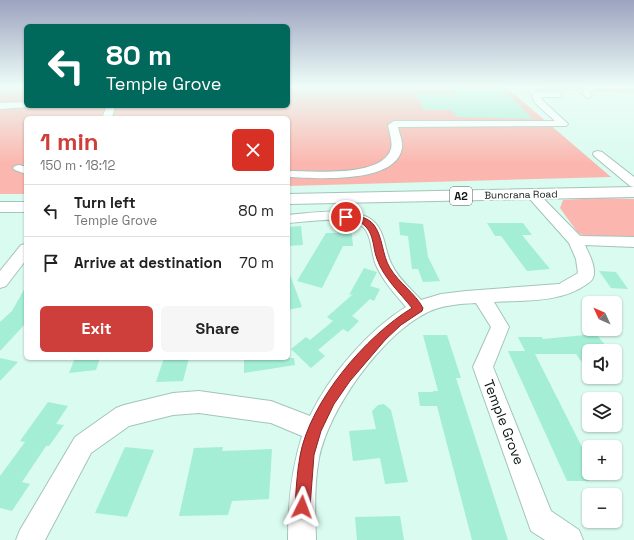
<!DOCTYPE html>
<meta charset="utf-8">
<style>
body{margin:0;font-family:"Space Grotesk",sans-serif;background:#f6f6f6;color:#222;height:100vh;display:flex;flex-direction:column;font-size:15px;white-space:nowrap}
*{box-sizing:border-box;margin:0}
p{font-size:13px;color:#767676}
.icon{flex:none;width:22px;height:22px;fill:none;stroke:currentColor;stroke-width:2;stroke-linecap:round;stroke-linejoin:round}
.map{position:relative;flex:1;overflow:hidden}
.details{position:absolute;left:24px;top:116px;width:266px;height:244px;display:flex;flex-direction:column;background:#fff;border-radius:6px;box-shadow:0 1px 3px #0004}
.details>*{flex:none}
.guide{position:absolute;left:24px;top:24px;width:266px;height:84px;border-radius:6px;box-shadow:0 1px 3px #0004;background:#00695c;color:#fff;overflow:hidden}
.needle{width:26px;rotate:314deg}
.fabs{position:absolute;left:582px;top:296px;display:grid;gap:8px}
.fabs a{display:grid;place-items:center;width:40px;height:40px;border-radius:6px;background:#fff;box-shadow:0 1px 3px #0004;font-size:20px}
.pin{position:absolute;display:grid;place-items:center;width:34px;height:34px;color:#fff;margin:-17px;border:2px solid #fff;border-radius:50%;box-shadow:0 1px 4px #0007}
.me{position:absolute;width:44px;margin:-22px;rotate:3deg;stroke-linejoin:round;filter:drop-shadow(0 0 3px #0008)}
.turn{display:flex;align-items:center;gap:14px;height:84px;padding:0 16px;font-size:18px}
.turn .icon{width:52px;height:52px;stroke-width:2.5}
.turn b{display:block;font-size:28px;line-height:34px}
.round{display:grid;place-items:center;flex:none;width:42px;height:42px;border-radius:6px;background:#f6f6f6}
.summary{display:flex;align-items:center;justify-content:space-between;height:68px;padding:0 16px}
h1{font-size:24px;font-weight:600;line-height:30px;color:#ce3f3c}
.action{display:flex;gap:8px;margin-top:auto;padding:8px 16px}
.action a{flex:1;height:46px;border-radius:6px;background:#ce3f3c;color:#fff;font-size:16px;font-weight:600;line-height:46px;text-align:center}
.action a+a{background:#f6f6f6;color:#222}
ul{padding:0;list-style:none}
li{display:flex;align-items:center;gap:12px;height:52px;padding:0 16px;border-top:1px solid #e0e0e0}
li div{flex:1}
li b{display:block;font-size:15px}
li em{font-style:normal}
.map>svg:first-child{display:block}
</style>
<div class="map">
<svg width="634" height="540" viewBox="0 0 634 540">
<rect width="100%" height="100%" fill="#dafbef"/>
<g fill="#fbb7af">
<polygon points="0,87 26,87 26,106 288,106 288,87 506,87 611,177 288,186 288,118 26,118 26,194 0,194"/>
<polygon points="538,87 589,87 581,91 538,90"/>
<polygon points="599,88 634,88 634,93 592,91"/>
<polygon points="602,198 634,199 634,238 588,238 578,233 560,208 563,200"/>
</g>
<g fill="#a4eed6">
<polygon points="454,89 502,89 533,119 457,117 452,110 424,110 416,94 458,94"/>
<polygon points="399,222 423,224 428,257 440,281 423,282 418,269 412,269 408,236 400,235"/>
<polygon points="487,223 523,223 532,235 522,235 550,269 527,271 501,236 495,236"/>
<polygon points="301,226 303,245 288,246 288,227"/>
<polygon points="337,227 351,227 353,246 343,246 322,288 297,281 326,233 338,233"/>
<polygon points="364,268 377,272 370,286 380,289 374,301 370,299 352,316 359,321 348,332 343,329 318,350 325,356 311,368 291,349 306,337 310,340 333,321 327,317 353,294 349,295"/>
<polygon points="599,271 616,272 628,289 611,288"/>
<polygon points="288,272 289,272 302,307 288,310"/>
<polygon points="26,286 26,323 0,351 0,322 12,311"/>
<polygon points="596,334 610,351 589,351 589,372 576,354 535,354 589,461 589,481 567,481 508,351 525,351 518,337 542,337 543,339"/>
<polygon points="423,335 447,335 461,378 456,378 508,540 472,540 437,406 420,406 418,392 433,392 433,391 438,391"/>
<polygon points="0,358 18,362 0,381"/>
<polygon points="75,358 100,358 96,370 69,373"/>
<polygon points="164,358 189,358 183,381 156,382"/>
<polygon points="244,358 294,358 295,365 244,373"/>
<polygon points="48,402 68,406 56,424 64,425 49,446 46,446 22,482 30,484 12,511 0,508 0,476 25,442 20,441"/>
<polygon points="384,404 391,410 408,482 385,484 380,458 353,461 349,431 376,429 372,411 378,405"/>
<polygon points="125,447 154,450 127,517 95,513"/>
<polygon points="223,447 222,451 272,449 269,499 232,501 228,515 179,516 194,448"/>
<polygon points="400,516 404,540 357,540 355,517"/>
</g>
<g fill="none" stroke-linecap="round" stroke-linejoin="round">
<defs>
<g id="minor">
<path d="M 525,87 L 532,87 L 538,92 L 561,93 L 561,97 L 541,97 L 542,100 L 566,122 L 568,124 L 566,126 L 398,127 C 399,133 403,141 402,148 C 396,185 314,178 288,177 L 288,171 C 312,171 382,178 391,149 C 393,142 389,132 388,125 L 394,121 L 555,121 L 535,103 L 532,95 Z"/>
<polygon points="589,87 598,87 590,93 592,96 588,98 581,93"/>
<polygon points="26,102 26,106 29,107 0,109 0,103"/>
<polygon points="107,106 115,106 112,118 102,118"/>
<polygon points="598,151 602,152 634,177 634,187 630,186 594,156 593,154 594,152"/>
<polygon points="19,165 26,167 26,174 15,170 13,168 15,166"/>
<path d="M 532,190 L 536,191 L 580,236 L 634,237 L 634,247 L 585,245 C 589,254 597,268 593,278 C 592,281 589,282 587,284 C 561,303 525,300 494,302 L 509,327 L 493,367 L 551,511 L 579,530 L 583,540 L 545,540 L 531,531 L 473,367 L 491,327 L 476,303 C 459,304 441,305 426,313 C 381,336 329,409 319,458 C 314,485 315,513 316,540 L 288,540 C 288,504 291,471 302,436 L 271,423 L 199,413 L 173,415 L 129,426 L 91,453 L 45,540 L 16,540 L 20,530 L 75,437 L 116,408 L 124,405 L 173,393 L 199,391 L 271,401 L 310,416 C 329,376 368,330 406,307 C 395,294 383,281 376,265 C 371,254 372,235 363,227 C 350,214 306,222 288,223 L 288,215 C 310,213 354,206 372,220 C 386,231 384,251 392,265 C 398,278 411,289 421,300 L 441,294 L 466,291 L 559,284 L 578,273 L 576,259 L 569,243 L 528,197 L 526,194 L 528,191 Z"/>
<polygon points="26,244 26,260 6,286 0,288 0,271 21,245"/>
</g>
<g id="highway">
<polygon points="634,187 634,197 288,204 288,194"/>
<rect x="0" y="202" width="26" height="10"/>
</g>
</defs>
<use href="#minor" stroke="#a4c4b8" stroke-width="2"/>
<use href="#highway" stroke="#a4c4b8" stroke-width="2"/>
<use href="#minor" fill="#fff" fill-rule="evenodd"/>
<use href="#highway" fill="#fff" fill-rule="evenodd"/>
</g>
<linearGradient id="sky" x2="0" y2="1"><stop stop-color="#9ca3c0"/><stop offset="0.53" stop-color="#eefdf8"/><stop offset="1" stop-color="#eefdf8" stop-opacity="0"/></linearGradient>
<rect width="634" height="163" fill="url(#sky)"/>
<path fill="#ce3f3c" stroke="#862927" d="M 346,214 C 356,216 367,216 374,225 C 383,237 382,255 390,268 C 399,283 415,293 423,308 L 422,311 L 401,325 L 386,339 L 350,381 L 334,404 L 321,431 L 314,455 L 310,507 L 308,513 L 302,515 L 297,513 L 295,507 C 296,490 297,472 300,456 C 310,401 366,336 412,308 C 400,293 383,277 377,259 C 373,249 374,235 366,227 C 360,220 351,220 343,218 L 342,217 Z"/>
<g text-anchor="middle" stroke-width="4" stroke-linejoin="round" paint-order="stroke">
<g font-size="10" fill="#0c1714" stroke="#fff">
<text transform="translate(521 194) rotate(-1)" y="4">Buncrana Road</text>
</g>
<rect fill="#fff" stroke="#555d5a" stroke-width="1" x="450" y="187" width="22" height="18" rx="3"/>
<g font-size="11" font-weight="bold" fill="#0c1714">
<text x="461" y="200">A2</text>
</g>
<g font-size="14" fill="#0c1714" stroke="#fff">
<text transform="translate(504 422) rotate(69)" y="5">Temple Grove</text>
</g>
</g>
</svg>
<div class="fabs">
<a><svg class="needle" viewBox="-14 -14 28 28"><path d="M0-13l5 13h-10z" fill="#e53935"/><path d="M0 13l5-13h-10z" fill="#767676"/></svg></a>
<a><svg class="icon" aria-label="sound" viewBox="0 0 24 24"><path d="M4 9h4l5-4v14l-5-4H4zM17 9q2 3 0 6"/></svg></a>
<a><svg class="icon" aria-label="layers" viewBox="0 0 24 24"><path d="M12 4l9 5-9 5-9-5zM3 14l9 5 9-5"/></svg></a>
<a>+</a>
<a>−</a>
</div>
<div class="pin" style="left:346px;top:217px;background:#d93025"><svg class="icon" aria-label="arrive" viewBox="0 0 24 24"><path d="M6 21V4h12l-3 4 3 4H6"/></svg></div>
<svg class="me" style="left:302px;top:507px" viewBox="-20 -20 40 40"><path d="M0-17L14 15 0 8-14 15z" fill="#ce3f3c" stroke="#fff" stroke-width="4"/></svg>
<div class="guide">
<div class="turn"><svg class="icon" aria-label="left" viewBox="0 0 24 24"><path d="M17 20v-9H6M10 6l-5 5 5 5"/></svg><div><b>80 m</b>Temple Grove</div></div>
</div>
<section class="details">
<div class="summary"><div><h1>1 min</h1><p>150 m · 18:12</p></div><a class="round" style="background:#d93025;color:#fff"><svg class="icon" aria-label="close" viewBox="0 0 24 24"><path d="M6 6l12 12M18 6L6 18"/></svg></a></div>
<ul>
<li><svg class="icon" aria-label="left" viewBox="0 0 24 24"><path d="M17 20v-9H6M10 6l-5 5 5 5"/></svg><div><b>Turn left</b><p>Temple Grove</p></div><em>80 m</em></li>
<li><svg class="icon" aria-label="arrive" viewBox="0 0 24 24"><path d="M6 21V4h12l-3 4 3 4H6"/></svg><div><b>Arrive at destination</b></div><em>70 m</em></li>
</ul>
<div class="action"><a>Exit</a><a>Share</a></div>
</section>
</div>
